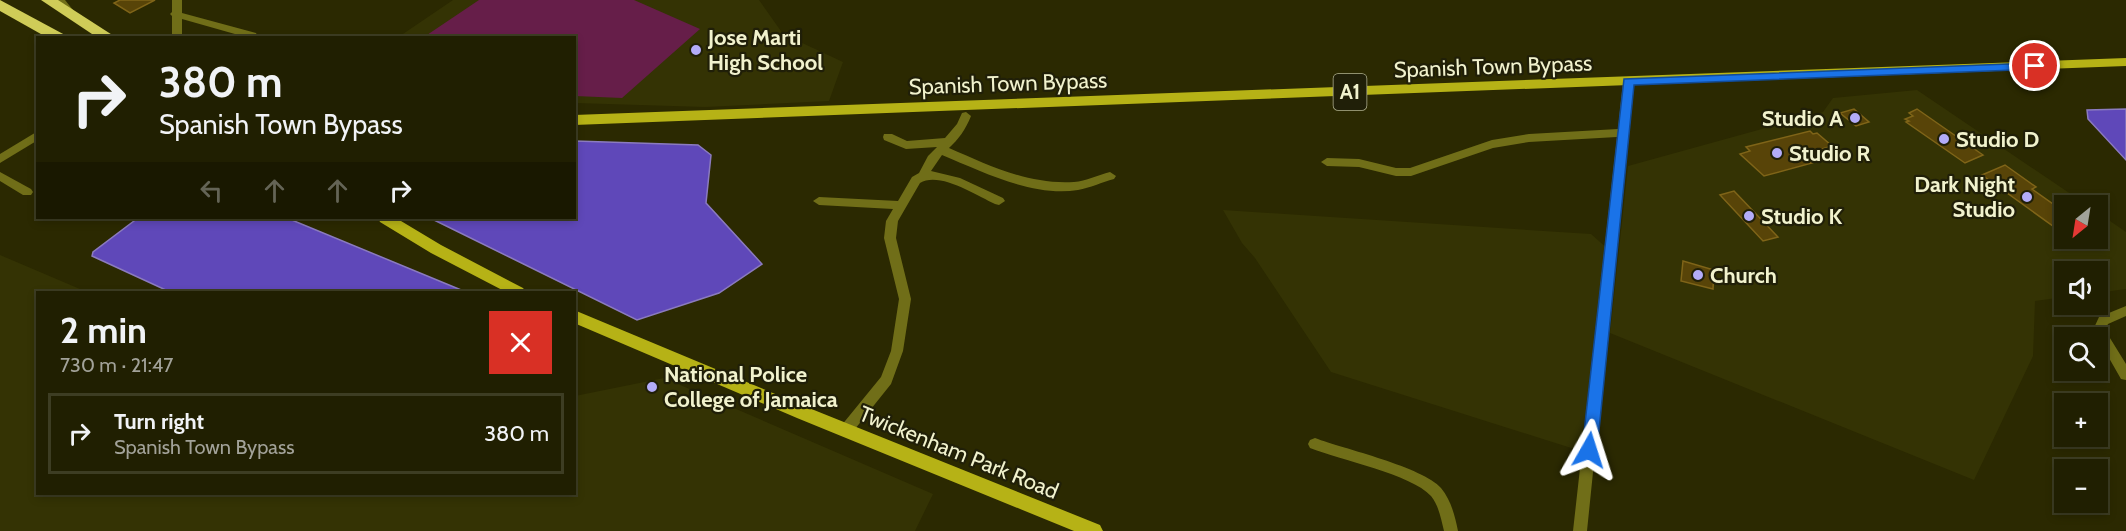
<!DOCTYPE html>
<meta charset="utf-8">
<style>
body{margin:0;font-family:Cabin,sans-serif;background:#28270b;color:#f1f3f6;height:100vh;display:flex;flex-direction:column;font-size:22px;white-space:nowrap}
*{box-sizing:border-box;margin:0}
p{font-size:20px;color:#a2a299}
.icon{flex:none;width:33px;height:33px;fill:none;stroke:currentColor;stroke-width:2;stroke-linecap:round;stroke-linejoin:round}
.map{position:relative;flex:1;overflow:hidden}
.details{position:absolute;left:36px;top:291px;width:540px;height:204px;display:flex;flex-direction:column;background:#201f01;border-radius:0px;box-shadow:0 3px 9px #0003,0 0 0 2px #3d3d23}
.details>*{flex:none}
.top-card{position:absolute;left:36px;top:36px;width:540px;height:183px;border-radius:0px;box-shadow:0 3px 9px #0003,0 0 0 2px #3d3d23;background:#201f01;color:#f1f3f6;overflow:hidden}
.needle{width:39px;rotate:210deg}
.tools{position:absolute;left:2054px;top:195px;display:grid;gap:12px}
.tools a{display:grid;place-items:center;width:54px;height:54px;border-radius:0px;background:#201f01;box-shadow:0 3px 9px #0003,0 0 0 2px #3d3d23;font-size:30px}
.pin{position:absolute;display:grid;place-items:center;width:51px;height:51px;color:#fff;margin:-26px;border:3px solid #fff;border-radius:50%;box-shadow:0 2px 6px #0007}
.me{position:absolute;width:66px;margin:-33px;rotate:6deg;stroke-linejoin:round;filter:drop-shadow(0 0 4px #0008)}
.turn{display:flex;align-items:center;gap:21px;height:126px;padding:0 24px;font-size:27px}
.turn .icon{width:78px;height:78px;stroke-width:2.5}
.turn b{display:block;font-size:42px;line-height:51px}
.lanes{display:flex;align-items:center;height:57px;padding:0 24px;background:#0003;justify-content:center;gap:30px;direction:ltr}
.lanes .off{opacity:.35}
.round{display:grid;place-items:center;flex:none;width:63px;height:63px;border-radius:0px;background:#28270b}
.headline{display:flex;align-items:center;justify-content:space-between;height:102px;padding:0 24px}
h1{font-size:36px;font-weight:700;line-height:45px}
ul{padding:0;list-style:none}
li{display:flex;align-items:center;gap:18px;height:81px;margin:0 12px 9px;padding:0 12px;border:3px solid #3d3d23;border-radius:0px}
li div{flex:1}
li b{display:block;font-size:22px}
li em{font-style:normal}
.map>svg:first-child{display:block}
</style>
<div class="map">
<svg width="2126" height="531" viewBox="0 0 2126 531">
<rect width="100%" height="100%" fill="#2b2901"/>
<g fill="#343304">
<polygon points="453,0 759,0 783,34 843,62 829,101 705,107 575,103 574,38 397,38"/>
<polygon points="1917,90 2087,205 2064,206 2064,238 2097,238 2097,212 2126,232 2126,289 2097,293 2097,272 2064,272 2064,297 2035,301 2033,356 1974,480 1610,333 1628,166 1823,112 1833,98"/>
<polygon points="1223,210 1591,234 1609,250 1587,453 1331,372 1255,258 1242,243"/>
<polygon points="0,255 87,292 38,292 38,494 574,494 575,396 664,378 933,494 915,531 0,531"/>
</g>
<polygon fill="#661e49" points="479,0 634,0 700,29 622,98 575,96 574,38 424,37"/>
<g fill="#5f48b9" stroke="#8b7bbf" stroke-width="1.5">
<polygon points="2126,109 2126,160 2088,119 2087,110"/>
<polygon points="575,141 698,145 711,155 706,203 762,264 719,293 637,320 430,218 574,218"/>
<polygon points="138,218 287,218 466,292 170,292 92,256 93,252"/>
</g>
<g fill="#584408" stroke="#7f6418" stroke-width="1.5">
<polygon points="120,0 155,0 130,13 114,3"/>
<polygon points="1854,109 1869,122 1856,126 1840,113"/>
<polygon points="1917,109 1983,155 1965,163 1906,122 1909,121 1905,119 1913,116 1909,113"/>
<polygon points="1810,131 1813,134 1817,133 1832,146 1802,155 1812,163 1764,176 1740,154 1750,151 1746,147"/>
<polygon points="2005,165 2036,187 2032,189 2056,206 2059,204 2064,208 2064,234 1982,175"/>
<polygon points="1734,191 1778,237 1763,241 1720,195"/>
<polygon points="1683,261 1714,270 1713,289 1681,281"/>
</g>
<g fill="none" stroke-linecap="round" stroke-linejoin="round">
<g fill="#706e18" fill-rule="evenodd">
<polygon points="55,0 65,0 77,15 75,17 69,17"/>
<polygon points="172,0 182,0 182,13 256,33 257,35 256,37 249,38 182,19 182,38 172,38 172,16 170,14 172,12"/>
<polygon points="1628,79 1633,82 1587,531 1573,531 1617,137 1529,142 1493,148 1411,176 1396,176 1359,167 1327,166 1321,162 1327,158 1359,159 1396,168 1410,168 1492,140 1529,134 1618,129 1623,82"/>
<path d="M 966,112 L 971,116 C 966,129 958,140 949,148 C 988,165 1029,185 1074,182 C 1086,181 1098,175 1110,172 L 1116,176 L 1114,179 C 1102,182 1090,188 1078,190 C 1032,197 983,172 942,155 L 931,171 L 960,178 L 1003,198 L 1005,201 L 999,205 L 995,204 C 976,195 939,171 920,183 L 898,221 L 896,238 L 911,299 L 903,351 L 891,384 L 851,434 L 846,436 L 841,434 L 839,430 L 841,426 L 881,377 L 891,351 L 899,299 L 884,238 L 886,221 L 893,209 L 819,205 L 813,201 L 819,197 L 898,201 L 912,177 L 919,173 L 928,156 L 937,147 L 906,149 L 884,140 L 883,137 L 884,134 L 892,134 L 907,141 L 945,138 L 957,124 L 962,113 Z"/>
<polygon points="38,131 38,140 0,163 0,154"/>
<polygon points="0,172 31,189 33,192 31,195 23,195 0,181"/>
<polygon points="2126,306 2126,316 2108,324 2105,330 2126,364 2126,380 2121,379 2093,330 2099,317"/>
<path d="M 1315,438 C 1344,449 1423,467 1441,488 C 1451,500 1455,516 1458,531 L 1444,531 C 1441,519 1439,506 1431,496 C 1411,474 1340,460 1310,448 L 1308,444 L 1310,440 Z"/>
</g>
<g fill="#b6b216" fill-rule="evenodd">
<polygon points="2126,58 2126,66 574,125 574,115"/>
<polygon points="378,218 396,218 441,245 523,288 526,292 506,292 431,253 380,222"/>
<polygon points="574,310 809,408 1100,525 1103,531 1074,531 797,418 574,323"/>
</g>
<g fill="#cfcc58" fill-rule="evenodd">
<polygon points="0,0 65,35 67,38 48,38 0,11"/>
<polygon points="41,0 58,0 117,38 98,38"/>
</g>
</g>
<polygon fill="#1a73e8" stroke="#114b97" stroke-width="1.5" points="2035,63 2041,66 2039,69 1634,85 1597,450 1589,456 1584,454 1582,450 1624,79"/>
<g fill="#b3acf9" stroke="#201f08" stroke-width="2">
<circle cx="696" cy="50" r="6"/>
<circle cx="1855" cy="118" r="6"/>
<circle cx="1944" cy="139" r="6"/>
<circle cx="1777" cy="153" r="6"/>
<circle cx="2027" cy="197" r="6"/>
<circle cx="1749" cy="216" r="6"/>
<circle cx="1698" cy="275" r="6"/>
<circle cx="652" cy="387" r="6"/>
</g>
<g text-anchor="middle" stroke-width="4.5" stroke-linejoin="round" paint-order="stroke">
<rect fill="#201f08" stroke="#b2b392" stroke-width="1.5" x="1333.5" y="74" width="33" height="36" rx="4.5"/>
<g font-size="21" font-weight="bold" fill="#f1f2cd">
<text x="1350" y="99">A1</text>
</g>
<g font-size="22" font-weight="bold" fill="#f1f2cd" stroke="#201f08" text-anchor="start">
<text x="708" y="45">Jose Marti<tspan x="708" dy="25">High School</tspan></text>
<text x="1843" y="126" text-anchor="end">Studio A</text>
<text x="1956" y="147">Studio D</text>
<text x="1789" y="161">Studio R</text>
<text x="2015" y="192" text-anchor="end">Dark Night<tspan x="2015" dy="25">Studio</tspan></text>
<text x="1761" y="224">Studio K</text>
<text x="1710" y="283">Church</text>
<text x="664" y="382">National Police<tspan x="664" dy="25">College of Jamaica</tspan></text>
</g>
<g font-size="22" fill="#f1f2cd" stroke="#201f08">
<text transform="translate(1493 66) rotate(-2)" y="8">Spanish Town Bypass</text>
<text transform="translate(1008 83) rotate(-2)" y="8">Spanish Town Bypass</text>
<text transform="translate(959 452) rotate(22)" y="8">Twickenham Park Road</text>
</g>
</g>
</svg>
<div class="tools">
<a><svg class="needle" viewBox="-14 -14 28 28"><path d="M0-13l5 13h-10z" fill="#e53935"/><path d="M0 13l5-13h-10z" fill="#a2a299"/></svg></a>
<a><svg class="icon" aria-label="sound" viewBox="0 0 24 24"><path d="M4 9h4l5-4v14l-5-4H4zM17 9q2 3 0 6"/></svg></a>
<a><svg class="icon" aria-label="search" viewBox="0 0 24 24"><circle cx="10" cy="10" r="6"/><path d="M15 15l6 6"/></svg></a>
<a>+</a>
<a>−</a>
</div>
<div class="pin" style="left:2035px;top:66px;background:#d93025"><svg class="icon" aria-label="arrive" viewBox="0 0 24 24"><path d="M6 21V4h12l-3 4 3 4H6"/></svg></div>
<svg class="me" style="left:1589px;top:450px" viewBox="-20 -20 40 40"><path d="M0-17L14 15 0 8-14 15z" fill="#1a73e8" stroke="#fff" stroke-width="4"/></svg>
<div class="top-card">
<div class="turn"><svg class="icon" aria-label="right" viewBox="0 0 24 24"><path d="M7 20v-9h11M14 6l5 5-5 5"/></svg><div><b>380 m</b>Spanish Town Bypass</div></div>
<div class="lanes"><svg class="icon off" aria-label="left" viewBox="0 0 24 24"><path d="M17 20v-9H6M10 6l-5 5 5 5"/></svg><svg class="icon off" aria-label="ahead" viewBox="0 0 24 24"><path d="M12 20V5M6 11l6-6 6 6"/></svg><svg class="icon off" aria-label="ahead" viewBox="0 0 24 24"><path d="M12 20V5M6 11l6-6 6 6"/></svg><svg class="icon" aria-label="right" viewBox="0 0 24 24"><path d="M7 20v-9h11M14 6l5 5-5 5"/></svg></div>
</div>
<section class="details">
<div class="headline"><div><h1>2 min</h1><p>730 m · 21:47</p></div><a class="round" style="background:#d93025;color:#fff"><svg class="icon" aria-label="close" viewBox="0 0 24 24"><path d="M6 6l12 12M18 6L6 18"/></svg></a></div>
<ul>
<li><svg class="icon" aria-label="right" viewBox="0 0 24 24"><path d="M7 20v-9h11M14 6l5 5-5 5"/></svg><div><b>Turn right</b><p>Spanish Town Bypass</p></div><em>380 m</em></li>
</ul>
</section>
</div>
